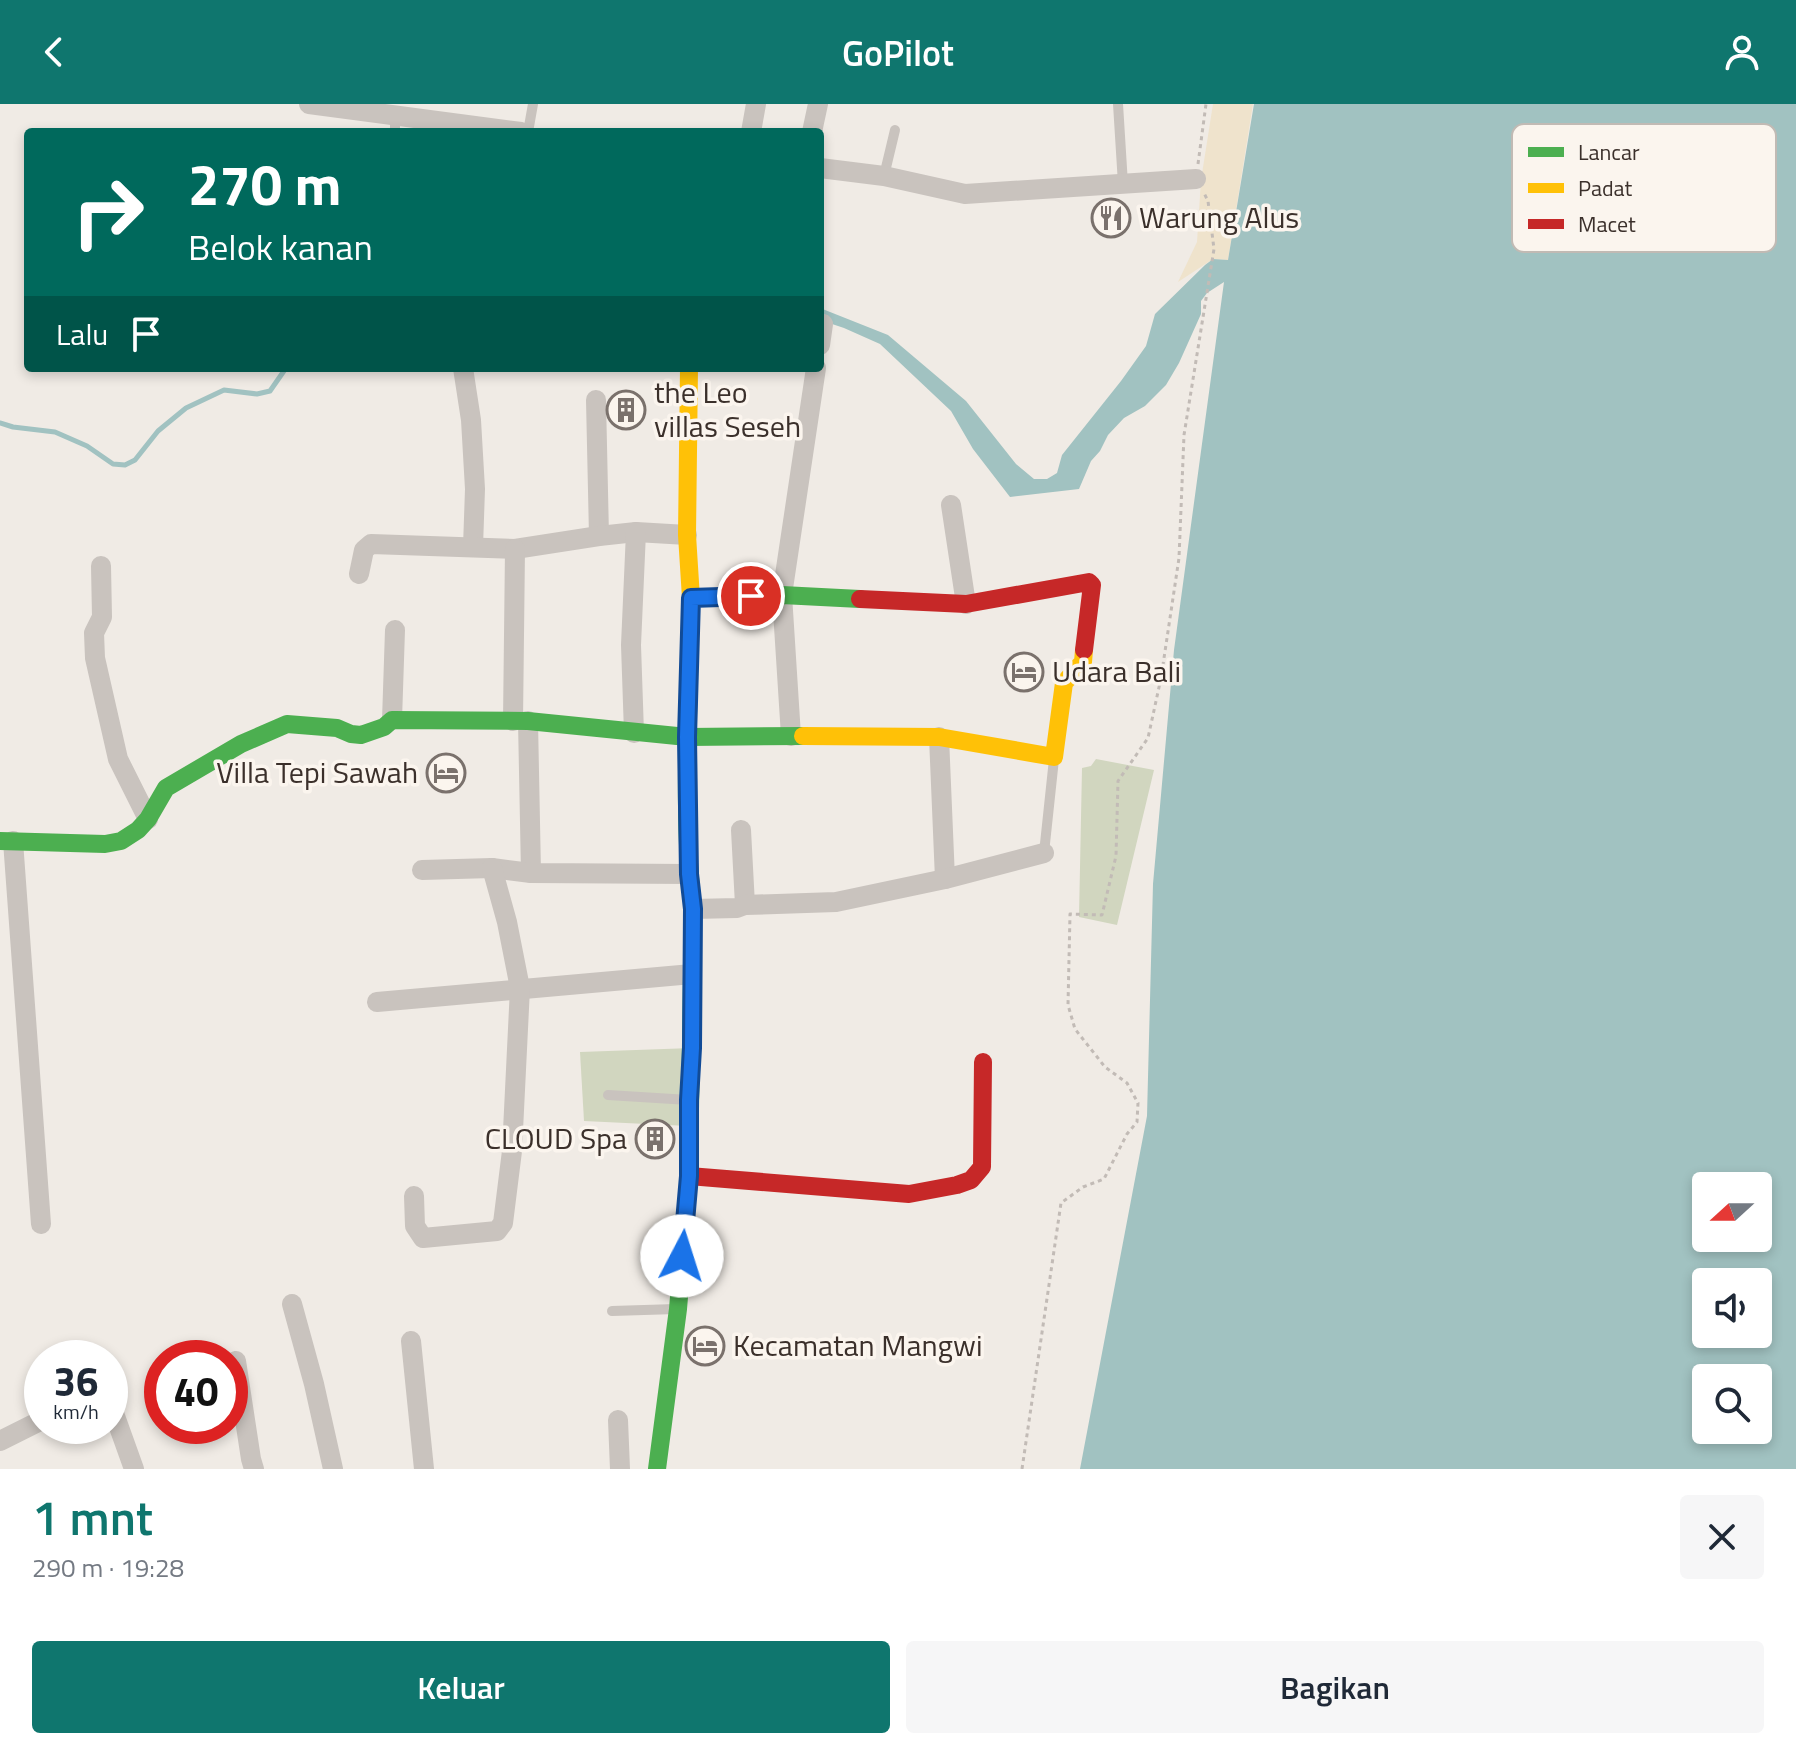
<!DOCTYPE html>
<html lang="id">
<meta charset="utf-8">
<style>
body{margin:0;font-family:"Titillium Web",sans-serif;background:#f6f6f7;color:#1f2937;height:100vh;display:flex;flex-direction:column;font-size:30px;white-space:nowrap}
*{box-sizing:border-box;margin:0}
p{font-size:26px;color:#747a83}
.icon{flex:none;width:44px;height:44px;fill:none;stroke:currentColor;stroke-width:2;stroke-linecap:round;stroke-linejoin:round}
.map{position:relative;height:1365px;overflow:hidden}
.details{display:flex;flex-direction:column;background:#fff;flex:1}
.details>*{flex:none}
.hud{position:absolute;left:24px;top:24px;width:800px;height:244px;border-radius:8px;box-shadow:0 4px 12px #0003;background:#00695c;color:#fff;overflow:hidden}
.needle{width:52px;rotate:249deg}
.buttons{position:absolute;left:1692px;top:1068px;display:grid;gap:16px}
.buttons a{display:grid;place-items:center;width:80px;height:80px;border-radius:8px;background:#fff;box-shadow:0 4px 12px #0003;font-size:40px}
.speed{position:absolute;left:24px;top:1236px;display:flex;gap:16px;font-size:40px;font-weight:700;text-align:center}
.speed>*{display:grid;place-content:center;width:104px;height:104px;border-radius:50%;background:#fff;box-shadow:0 4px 12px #0003;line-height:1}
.speed small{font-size:20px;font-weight:400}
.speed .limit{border:12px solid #d22;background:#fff;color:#111}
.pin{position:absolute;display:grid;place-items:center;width:68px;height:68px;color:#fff;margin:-34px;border:4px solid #fff;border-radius:50%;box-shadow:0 2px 8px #0007}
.me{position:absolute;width:88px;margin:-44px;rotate:5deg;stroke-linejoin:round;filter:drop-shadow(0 0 6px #0008)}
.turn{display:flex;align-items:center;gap:28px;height:168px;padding:0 32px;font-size:36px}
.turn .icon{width:104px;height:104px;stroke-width:2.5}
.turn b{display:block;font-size:56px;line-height:68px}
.then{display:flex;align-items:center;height:76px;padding:0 32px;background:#0003;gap:16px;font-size:30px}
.round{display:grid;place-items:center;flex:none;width:84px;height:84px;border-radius:8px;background:#f6f6f7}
.head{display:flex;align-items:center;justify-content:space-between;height:136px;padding:0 32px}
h1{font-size:48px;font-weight:600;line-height:60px;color:#0f766e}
.cta{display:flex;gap:16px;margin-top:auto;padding:16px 32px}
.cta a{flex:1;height:92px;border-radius:8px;background:#0f766e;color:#fff;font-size:32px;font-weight:600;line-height:92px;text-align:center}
.cta a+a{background:#f6f6f7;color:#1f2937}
header{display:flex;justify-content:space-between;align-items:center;height:104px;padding:0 32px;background:#0f766e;color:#fff;font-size:36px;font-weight:600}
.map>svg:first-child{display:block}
</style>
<header><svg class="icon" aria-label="back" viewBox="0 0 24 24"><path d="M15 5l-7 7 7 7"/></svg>GoPilot<svg class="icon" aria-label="person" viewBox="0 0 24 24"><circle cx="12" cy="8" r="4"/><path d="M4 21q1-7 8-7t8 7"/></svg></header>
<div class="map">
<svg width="1796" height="1365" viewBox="0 0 1796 1365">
<rect width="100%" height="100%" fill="#f0ebe5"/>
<g fill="#d1d6bf">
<polygon points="1096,655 1154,666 1117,821 1079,813 1082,664 1091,662"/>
<polygon points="692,944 688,1022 584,1017 580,948"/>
</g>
<polygon fill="#efe3cc" points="1213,0 1253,0 1228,156 1213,155 1178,178 1197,138 1201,76"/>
<path fill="#a1c2c1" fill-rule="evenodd" d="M 1254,0 L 1796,0 L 1796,1365 L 1080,1365 L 1147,1012 L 1153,780 L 1174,546 L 1224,178 L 1207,189 L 1201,197 L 1201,210 L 1179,259 L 1166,281 L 1145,302 L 1124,314 L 1108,331 L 1100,347 L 1091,357 L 1079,385 L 1010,393 L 973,345 L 951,307 L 880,240 L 844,224 L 820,216 L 820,204 L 888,231 L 966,297 L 1016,360 L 1034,375 L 1047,375 L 1057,369 L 1062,351 L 1121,277 L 1146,242 L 1155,210 L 1205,161 L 1213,155 L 1228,156 ZM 1706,1082 L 1758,1082 L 1758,1134 L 1706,1134 ZM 1706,1178 L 1758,1178 L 1758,1230 L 1706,1230 ZM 1706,1274 L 1758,1274 L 1758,1326 L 1706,1326 Z"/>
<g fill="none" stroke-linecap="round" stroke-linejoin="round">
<polyline stroke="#a1c2c1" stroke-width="5" points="0,319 13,323 55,328 87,342 113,360 125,361 135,356 158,327 186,304 224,286 257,290 270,287 286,264"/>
<g stroke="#c2bbb6" stroke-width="3" stroke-dasharray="4 4" stroke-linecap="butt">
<polyline points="1198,60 1206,0"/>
<polyline points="1022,1365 1061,1099 1083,1083 1104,1075 1127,1030 1137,1018 1138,999 1127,979 1105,963 1075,925 1068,901 1070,810 1102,811 1116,752 1118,677 1148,634 1161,574 1179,454 1184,331 1214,145 1208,97 1204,89"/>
</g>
<g stroke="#c9c3be" stroke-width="10">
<polyline points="1118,0 1123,80"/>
<polyline points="395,28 395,11"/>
<polyline points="528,28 533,0"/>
<polyline points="884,72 895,26"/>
<polyline points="1044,749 1054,655"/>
<polyline points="608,991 689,996"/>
<polyline points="612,1207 676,1205"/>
</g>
<g stroke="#c9c3be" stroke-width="20">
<polyline points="309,0 521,28"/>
<polyline points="751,28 756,0"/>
<polyline points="812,28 818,0"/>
<polyline points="820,64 884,72 965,90 1196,75"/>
<polyline points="820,241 823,220"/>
<polyline points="463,264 471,316 475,385 473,443"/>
<polyline points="596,296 599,432"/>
<polyline points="951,401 966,500"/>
<polyline points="101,462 102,513 94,529 95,554 118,655 148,715"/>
<polyline points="359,470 364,446 371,440 515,445 599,432 636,428 687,431"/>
<polyline points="392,616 395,526"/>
<polyline points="513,617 515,445"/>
<polyline points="528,617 531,769"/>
<polyline points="634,629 631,541 636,428"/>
<polyline points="791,632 782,491 816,264"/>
<polyline points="939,633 945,775"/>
<polyline points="741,726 745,801"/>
<polyline points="13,737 41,1120"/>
<polyline points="422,766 492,764 531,769 689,770"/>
<polyline points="693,805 737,804 745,801 836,798 945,775 1044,749"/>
<polyline points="377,898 692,870"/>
<polyline points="414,1092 415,1122 423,1134 497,1127 503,1119 512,1047 520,884 507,818 492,764"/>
<polyline points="292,1200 314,1280 333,1365"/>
<polyline points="411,1237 424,1365"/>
<polyline points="236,1257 251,1355 254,1365"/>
<polyline points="110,1298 134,1365"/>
<polyline points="618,1316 620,1365"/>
<polyline points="0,1337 42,1316"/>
</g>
<g stroke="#4caf50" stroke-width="18">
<polyline points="691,494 782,491 860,495"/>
<polyline points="0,737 105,740 121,737 138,726 148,715 166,684 241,640 287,620 337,624 351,630 361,631 384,623 392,616 528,617 687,633 803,632"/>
<path d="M 657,1365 L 678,1205 L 689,1072 L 693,805 C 684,729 687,650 689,573"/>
</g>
<g stroke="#ffc107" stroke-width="18">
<polyline points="689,573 691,494 687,431 689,264"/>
<polyline points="803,632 939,633 1054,653 1064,579 1083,558 1084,546"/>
</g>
<g stroke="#c62828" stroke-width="18">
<polyline points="860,495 966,500 1089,478 1092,481 1084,546"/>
<polyline points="689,1072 909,1090 957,1081 971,1076 982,1063 983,958"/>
</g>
</g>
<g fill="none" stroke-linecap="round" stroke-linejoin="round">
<defs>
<polyline id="route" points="682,1152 689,1072 689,996 692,944 693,805 689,770 687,633 691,494 751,492"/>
</defs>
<use href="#route" stroke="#114b97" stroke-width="20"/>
<use href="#route" stroke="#1a73e8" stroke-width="14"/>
</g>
<defs>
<symbol id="restaurant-ring" viewBox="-11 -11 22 22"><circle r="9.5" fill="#fbf5ee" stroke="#7a716c" stroke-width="1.5"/><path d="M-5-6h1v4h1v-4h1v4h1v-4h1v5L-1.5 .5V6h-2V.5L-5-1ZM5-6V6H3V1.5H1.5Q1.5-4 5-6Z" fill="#7a716c"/></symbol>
<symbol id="building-ring" viewBox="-11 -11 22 22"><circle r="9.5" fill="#fbf5ee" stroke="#7a716c" stroke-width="1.5"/><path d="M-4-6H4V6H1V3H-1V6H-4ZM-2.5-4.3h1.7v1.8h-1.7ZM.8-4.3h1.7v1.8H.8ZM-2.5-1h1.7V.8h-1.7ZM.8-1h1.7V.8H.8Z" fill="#7a716c"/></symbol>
<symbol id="hotel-ring" viewBox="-11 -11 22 22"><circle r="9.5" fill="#fbf5ee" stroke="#7a716c" stroke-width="1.5"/><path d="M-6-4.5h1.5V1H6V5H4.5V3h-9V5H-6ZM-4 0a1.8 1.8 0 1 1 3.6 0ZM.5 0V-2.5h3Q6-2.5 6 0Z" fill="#7a716c"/></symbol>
</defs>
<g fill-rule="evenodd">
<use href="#restaurant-ring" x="1089" y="92" width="44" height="44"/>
<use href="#building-ring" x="604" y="284" width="44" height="44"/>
<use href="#hotel-ring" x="1002" y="546" width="44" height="44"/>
<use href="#hotel-ring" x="424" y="647" width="44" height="44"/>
<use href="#building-ring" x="633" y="1013" width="44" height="44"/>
<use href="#hotel-ring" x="683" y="1220" width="44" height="44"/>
</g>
<g text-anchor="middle" stroke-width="7" stroke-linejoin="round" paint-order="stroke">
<g font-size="30" fill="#3b302b" stroke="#fbf5ee" text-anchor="start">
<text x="1139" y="124">Warung Alus</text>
<text x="654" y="299">the Leo<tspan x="654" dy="34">villas Seseh</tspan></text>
<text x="1052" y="578">Udara Bali</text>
<text x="418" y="679" text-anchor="end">Villa Tepi Sawah</text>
<text x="627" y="1045" text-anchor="end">CLOUD Spa</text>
<text x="733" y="1252">Kecamatan Mangwi</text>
</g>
</g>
<rect x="1512" y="20" width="264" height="128" rx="12" fill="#fbf5ee" stroke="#c1bab4" stroke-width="2"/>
<rect x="1528" y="43" width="36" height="10" fill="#4caf50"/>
<rect x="1528" y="79" width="36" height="10" fill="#ffc107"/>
<rect x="1528" y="115" width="36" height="10" fill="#c62828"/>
<g font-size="22" fill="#3b302b">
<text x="1578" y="56">Lancar</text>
<text x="1578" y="92">Padat</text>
<text x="1578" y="128">Macet</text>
</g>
</svg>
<div class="buttons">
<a><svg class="needle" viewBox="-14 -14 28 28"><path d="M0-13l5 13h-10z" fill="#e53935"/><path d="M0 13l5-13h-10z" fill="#747a83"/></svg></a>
<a><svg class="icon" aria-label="sound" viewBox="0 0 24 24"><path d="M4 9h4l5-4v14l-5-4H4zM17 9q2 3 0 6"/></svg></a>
<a><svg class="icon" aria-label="search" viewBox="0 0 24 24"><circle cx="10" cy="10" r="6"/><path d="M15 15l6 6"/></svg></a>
</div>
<div class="speed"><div>36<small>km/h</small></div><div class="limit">40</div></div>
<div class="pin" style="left:751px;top:492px;background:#d93025"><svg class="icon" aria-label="arrive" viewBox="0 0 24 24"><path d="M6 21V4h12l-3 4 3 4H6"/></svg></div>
<svg class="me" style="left:682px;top:1152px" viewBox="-20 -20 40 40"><circle r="19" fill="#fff"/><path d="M0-13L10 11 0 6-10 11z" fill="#1a73e8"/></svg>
<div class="hud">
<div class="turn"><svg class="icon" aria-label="right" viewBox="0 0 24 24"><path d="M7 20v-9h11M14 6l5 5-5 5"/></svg><div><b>270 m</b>Belok kanan</div></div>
<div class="then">Lalu<svg class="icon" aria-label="arrive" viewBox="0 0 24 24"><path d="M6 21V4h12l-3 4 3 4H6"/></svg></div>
</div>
</div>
<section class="details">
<div class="head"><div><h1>1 mnt</h1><p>290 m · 19:28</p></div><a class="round"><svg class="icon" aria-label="close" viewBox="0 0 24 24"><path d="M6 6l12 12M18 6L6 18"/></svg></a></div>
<div class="cta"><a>Keluar</a><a>Bagikan</a></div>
</section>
